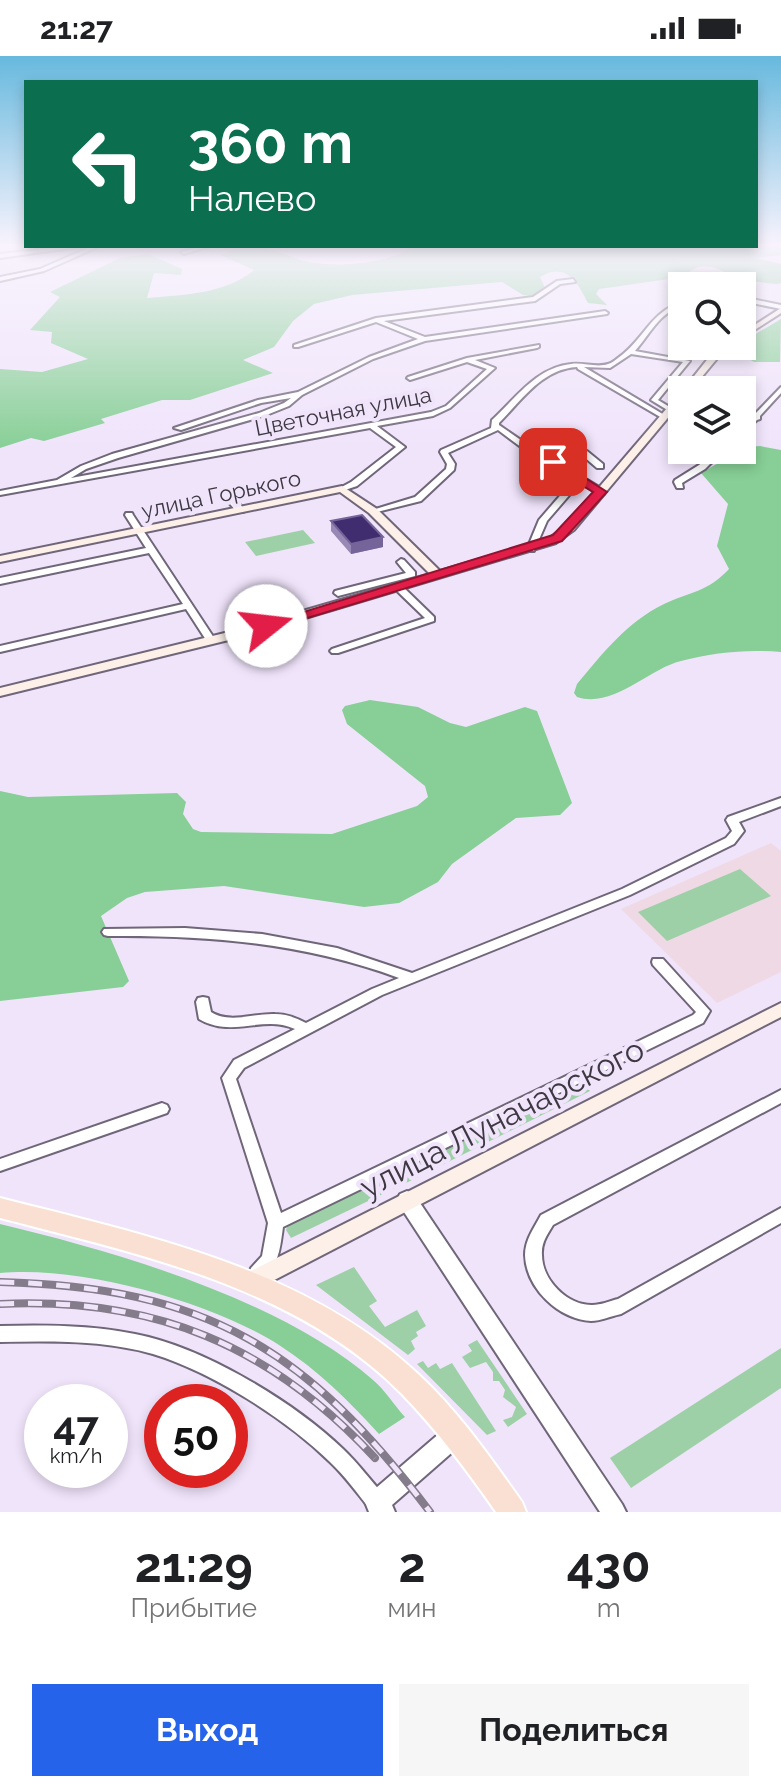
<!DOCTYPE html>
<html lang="ru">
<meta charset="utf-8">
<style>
body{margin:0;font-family:Raleway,sans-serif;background:#f6f6f6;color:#202124;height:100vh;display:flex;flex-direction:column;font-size:30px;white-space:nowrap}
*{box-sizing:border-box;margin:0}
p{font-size:26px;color:#757577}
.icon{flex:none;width:44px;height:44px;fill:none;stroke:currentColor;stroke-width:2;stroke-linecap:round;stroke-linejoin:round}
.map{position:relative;height:1456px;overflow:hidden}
.panel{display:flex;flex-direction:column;background:#fff;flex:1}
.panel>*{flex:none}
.top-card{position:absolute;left:24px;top:24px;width:734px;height:168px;border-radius:0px;box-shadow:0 4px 12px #0003;background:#0b6e4f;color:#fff;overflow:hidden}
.tools{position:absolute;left:668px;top:216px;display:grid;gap:16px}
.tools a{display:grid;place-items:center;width:88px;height:88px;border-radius:0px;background:#fff;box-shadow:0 4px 12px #0003;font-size:40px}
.speed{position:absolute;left:24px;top:1328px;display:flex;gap:16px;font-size:40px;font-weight:700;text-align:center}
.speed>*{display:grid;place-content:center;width:104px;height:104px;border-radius:50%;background:#fff;box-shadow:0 4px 12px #0003;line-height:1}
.speed small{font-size:20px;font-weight:400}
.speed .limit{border:12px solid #d22;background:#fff;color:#111}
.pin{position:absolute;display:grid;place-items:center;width:68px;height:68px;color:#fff;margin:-34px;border-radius:16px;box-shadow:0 4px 12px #0006}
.me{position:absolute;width:88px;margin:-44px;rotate:74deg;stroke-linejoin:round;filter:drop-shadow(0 0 6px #0008)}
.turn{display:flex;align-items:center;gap:28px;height:168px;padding:0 32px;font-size:36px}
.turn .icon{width:104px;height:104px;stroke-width:2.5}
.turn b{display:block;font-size:56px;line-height:68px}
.eta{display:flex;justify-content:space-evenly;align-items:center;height:136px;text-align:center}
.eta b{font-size:48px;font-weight:700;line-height:56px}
.button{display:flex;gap:16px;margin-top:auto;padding:16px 32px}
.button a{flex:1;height:92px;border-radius:0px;background:#2563eb;color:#fff;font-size:32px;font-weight:700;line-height:92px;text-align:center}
.button a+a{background:#f6f6f6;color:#202124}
.status{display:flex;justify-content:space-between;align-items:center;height:56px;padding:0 40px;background:#fff;direction:ltr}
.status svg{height:22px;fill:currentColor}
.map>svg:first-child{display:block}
</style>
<div class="status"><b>21:27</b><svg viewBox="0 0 49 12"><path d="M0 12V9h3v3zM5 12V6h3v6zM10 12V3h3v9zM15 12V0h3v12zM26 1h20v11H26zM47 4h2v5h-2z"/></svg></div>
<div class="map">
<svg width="781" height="1456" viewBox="0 0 781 1456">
<rect width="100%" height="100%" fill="#f0e4fb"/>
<polygon fill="#efd9e5" points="771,787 781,795 781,916 717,947 621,853"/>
<g fill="#9ed0a7">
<polygon points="303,474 315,487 256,500 245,486"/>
<polygon points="740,813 771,840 667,885 638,856"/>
<polygon points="580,1024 590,1035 394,1133 386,1120"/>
<polygon points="379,1122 387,1136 291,1182 286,1174 288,1168"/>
<polygon points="354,1211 377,1245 369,1250 385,1271 417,1254 426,1270 416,1276 418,1280 411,1285 415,1293 408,1299 316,1229"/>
<polygon points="477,1284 527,1358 508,1371 503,1364 512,1361 516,1351 503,1341 505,1334 499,1325 493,1325 493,1316 486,1306 470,1312 462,1301 472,1295 468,1289"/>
<polygon points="781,1292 781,1332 631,1432 610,1402"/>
<polygon points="423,1305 428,1312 436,1307 440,1313 452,1307 496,1375 487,1379 417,1308"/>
</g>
<g fill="#87cf96">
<path d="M 781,189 L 781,199 L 756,202 L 781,208 L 781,227 L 778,228 C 763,227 748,225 734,220 C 713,211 702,203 683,221 L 599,233 L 596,238 L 607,249 L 588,247 C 578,227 566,205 540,221 L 545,232 L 534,240 L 523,239 L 502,226 L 352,239 L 314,248 L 293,265 L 274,291 L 243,304 L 273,317 L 190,344 L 162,344 L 101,363 L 105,367 L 44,385 L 31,382 L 0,392 L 0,313 L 42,316 L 88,303 L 51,287 L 52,276 L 30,274 L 60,241 L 50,236 L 120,202 L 148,198 L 182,213 L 181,219 L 154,217 L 147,242 C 182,239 226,238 254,214 L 221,199 C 232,195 244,189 257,190 C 273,191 288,201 304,205 C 332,212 390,209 412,190 Z"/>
<polygon points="781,263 780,306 754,306 734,295 742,290 742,286"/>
<path d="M 760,390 L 781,394 L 781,596 C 748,593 714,596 681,605 C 648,613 613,653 577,641 L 574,637 L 577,628 C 603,597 627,566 664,548 C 689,536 708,536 729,513 L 717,490 L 728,448 L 701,417 L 746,391 Z"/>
<polygon points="370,644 418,651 450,667 466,671 525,651 537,655 572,747 560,759 516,762 452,808 438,826 399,847 364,851 224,830 145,836 127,842 101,860 129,925 123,931 0,945 0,735 28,741 177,737 186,746 183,758 193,773 201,776 332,778 417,750 428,741 425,730 347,668 342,654 345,650"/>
<path d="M 0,1168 C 117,1196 282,1244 373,1324 C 385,1334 394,1349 405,1361 L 379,1378 C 349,1345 318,1314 279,1289 C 211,1246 82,1209 0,1217 Z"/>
</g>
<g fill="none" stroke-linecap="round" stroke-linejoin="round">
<defs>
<g id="minor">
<polygon points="70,190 86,190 0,202 0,198"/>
<polygon points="93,190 100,190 44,215 0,225 0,221 40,213"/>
<polygon points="202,190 211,190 184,198 181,196"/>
<polygon points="573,223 575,226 560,228 535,245 384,265 425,281 605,255 608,257 607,258 425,285 373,303 302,339 289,350 264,360 118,402 86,413 71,422 431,356 446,350 487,313 467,306 410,324 407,322 408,321 467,302 539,289 539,291 537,292 475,304 495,312 450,352 433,360 377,370 405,391 357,430 342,435 338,433 351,426 396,391 370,372 0,439 0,435 57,424 81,410 112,398 259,357 284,347 291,342 261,347 181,374 174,372 258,344 298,336 369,301 418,283 376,266 298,291 294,291 294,289 376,262 533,241 557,225"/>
<polygon points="742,241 781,249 781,253 742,245"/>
<path d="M 682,246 L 682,250 C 659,257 650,278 635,295 L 690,305 L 658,344 L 673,353 L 673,355 L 669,355 L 651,344 L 683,306 L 631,298 L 610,312 L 584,311 L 666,360 L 666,362 L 662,362 L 578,313 L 577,311 C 542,313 522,344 499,367 L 499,369 L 547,402 L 547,406 L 541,406 L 498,374 L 448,397 L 455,408 L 454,414 L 421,445 L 373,457 L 369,455 L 415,441 L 446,413 L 447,408 L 440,396 L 441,394 L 491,372 L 492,364 C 515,343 537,311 571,308 C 582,306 597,312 608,308 C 612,307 615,304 618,302 C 644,284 650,256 682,246 Z"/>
<polygon points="781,331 781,337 760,360 760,363 757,364 742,378 742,372 750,363 742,361 742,357 754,359"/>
<polygon points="716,394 724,394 705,413 682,427 683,432 677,432 674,426 675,424 699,409"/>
<polygon points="581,395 587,395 603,408 603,412 597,412 583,400 559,407 604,434 604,438 598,438 549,406"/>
<polygon points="571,427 578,429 547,465 534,495 528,495 527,493 539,464"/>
<polygon points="224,437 230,437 243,452 243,456 237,456 224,441"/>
<polygon points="126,457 132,457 133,459 216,585 214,587 208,587 186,553 0,596 0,590 183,548 149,497 0,528 0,522 146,492 125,459"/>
<polygon points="401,503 404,504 415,516 415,520 338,540 334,537 335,535 406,517 397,506"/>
<polygon points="398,528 401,529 434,561 434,565 338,597 332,597 330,595 332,593 425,562 395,533 394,531"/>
<path d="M 781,742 L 781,750 L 739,766 L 744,775 L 734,788 L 630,839 L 382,939 L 244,1012 L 236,1023 L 281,1157 L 693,959 L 696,956 L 653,909 L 652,906 L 653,903 L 663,903 L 710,955 L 703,967 L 283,1171 C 280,1192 279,1215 257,1224 L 251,1222 L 249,1217 L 251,1212 L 262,1200 L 268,1167 L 222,1022 L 234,1004 L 295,973 C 263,958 233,983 199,963 L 196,946 L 198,942 L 203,941 L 208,942 L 211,956 C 230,968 254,957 275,958 C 287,958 296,962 306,967 L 372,933 L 399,922 C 304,887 208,879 108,880 L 104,879 L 102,876 L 104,873 L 185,872 L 262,878 L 337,892 L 412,917 L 622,833 L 726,782 L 732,775 L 726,764 L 728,761 Z"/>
<path d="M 781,1034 L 781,1047 L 553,1169 C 547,1179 541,1187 542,1199 C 542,1224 567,1249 592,1249 C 601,1249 610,1245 618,1243 L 781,1152 L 781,1167 L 621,1258 C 611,1260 601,1265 591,1265 C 558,1263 526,1232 525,1199 C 525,1184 534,1172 541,1159 Z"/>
<polygon points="162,1047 167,1049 169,1053 167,1057 0,1115 0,1103"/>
<path d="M 0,1270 C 45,1269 91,1269 135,1278 C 203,1291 293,1345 343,1393 C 358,1407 370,1424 384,1439 L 386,1446 L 384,1453 L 377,1455 L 370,1453 C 357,1437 345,1420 330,1406 C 286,1363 212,1316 153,1298 C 104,1284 50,1285 0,1286 Z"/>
</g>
<g id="tertiary">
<polygon points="407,1135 414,1138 622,1448 626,1456 600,1456 400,1150 397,1144 400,1138"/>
<polygon points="456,1367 464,1370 467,1378 464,1386 392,1449 395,1456 369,1456 365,1446 369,1438 448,1370"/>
</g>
<g id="secondary">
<polygon points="781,252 781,257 742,282 742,277"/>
<polygon points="723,290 732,290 720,299 691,334 683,334 714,295"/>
<polygon points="682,337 682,345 574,474 556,487 245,580 0,640 0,632 237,574 430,518 369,457 340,436 0,506 0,500 342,430 377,453 440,515 548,483 566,470 679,338"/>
<polygon points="781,947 781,961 259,1232 252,1235 245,1232 242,1225 245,1218"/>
</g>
<path id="primary" d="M 0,1142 C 145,1179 305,1212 418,1318 C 459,1356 490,1401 522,1446 L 526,1456 L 496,1456 C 467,1414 437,1374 401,1337 C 296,1231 139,1198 0,1162 Z"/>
</defs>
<use href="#minor" stroke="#706679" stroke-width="4"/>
<use href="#tertiary" stroke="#706679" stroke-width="4"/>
<use href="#secondary" stroke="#706679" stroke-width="4"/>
<use href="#primary" stroke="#fff" stroke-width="4"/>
<use href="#minor" fill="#fff" fill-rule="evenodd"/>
<use href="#tertiary" fill="#fff" fill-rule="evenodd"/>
<use href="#secondary" fill="#fcf0e9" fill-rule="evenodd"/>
<use href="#primary" fill="#fae0d3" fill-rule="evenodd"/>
<defs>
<g id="rail">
<path d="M 0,1226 C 206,1231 307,1293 430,1456"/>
<path d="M 0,1248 C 154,1241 270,1289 375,1402"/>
</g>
</defs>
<use href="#rail" stroke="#847c8b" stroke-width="8"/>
<use href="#rail" stroke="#f0e4fb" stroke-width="5" stroke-dasharray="14" stroke-linecap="butt"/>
</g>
<polygon fill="#9888b5" points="331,465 383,491 351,498 331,475"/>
<polygon fill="#746499" points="383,481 383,491 351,498 351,488"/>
<polygon fill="#3f2d6f" stroke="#746499" stroke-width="2" points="362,459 383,481 351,488 331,465"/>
<linearGradient id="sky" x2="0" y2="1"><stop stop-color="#67b9de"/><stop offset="0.48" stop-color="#f8f3fd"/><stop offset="1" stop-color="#f8f3fd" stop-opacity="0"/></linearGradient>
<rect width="781" height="393" fill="url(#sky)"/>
<polygon fill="#e11d48" stroke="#92132f" stroke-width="2" points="548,404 557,404 607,436 562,485 271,573 258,570 553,479 593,436 548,409"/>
<g text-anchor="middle" stroke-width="8" stroke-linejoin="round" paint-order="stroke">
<g font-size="22" fill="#3d3841" stroke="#f0e4fb">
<text transform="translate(343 355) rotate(-11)" y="8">Цветочная улица</text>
<text transform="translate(221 438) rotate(-12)" y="8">улица Горького</text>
</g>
<g font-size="32" fill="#3d3841" stroke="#f0e4fb">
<text transform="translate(502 1062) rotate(-27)" y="11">улица Луначарского</text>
</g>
</g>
</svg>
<div class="tools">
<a><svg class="icon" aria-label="search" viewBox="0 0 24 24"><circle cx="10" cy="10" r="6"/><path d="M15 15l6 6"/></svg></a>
<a><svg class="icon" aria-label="layers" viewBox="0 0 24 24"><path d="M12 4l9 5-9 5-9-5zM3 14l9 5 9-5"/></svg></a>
</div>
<div class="speed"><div>47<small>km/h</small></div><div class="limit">50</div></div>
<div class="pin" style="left:553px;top:406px;background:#d93025"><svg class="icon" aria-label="arrive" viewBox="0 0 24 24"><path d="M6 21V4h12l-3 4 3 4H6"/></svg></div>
<svg class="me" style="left:266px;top:570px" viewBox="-20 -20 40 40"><circle r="19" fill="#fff"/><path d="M0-13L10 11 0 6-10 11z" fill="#e11d48"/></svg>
<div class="top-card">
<div class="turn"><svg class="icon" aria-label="left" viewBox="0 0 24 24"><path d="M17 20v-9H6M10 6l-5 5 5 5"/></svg><div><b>360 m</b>Налево</div></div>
</div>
</div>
<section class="panel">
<div class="eta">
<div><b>21:29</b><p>Прибытие</p></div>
<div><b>2</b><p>мин</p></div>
<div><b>430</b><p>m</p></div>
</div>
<div class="button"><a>Выход</a><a>Поделиться</a></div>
</section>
